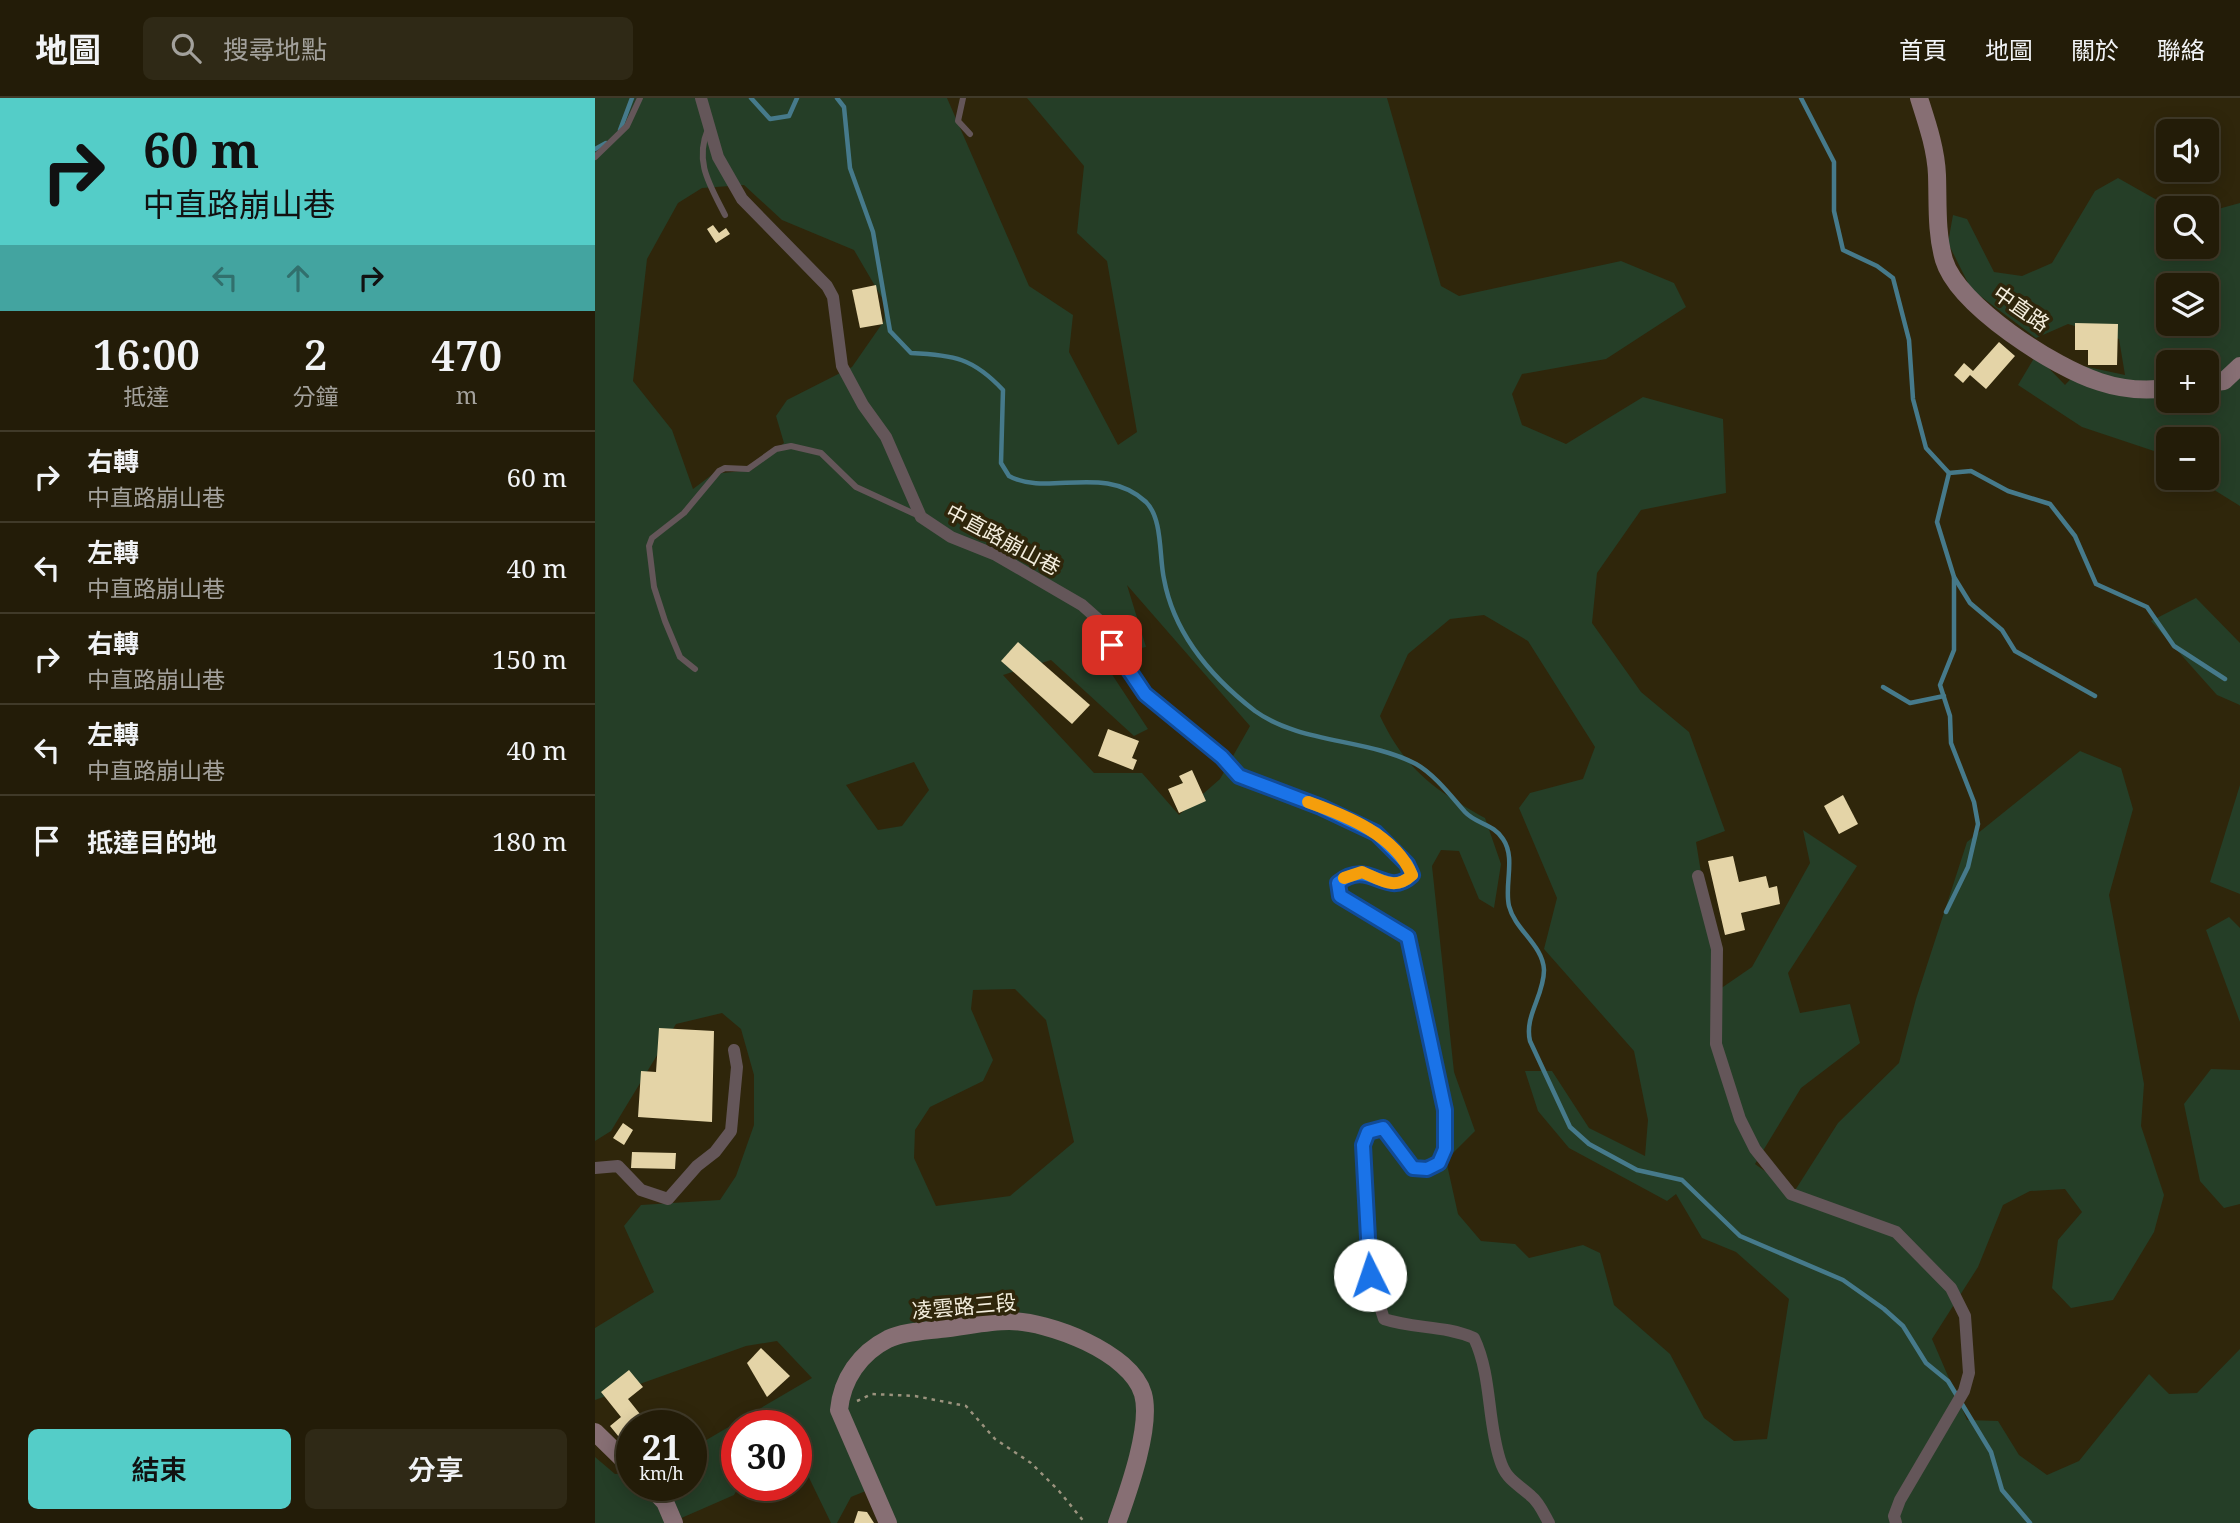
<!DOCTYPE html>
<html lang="zh-TW">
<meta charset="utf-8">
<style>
body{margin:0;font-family:"Noto Serif","Noto Sans TC",serif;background:#2f2916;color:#f1f3f6;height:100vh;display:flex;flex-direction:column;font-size:26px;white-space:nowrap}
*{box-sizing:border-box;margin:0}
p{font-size:23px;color:#a3a19c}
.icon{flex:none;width:38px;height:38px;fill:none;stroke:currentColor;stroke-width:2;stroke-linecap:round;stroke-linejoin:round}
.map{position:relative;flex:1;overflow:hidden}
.sheet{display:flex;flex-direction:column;background:#231c08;width:595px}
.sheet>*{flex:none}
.guide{background:#54cdc8;color:#111;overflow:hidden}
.fabs{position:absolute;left:1561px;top:21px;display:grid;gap:14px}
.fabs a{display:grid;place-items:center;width:63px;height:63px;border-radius:10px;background:#231c08;box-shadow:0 4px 18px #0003,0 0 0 2px #403a29;font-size:35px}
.speed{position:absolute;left:21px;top:1312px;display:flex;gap:14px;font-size:35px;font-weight:700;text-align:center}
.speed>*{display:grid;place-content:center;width:91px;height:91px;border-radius:50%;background:#231c08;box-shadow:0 4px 18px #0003,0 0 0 2px #403a29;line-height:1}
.speed small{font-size:18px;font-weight:400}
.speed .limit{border:10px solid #d22;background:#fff;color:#111}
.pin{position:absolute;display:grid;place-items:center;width:60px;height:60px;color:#fff;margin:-30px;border-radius:14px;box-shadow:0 4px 10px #0006}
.me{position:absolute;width:77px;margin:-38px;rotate:356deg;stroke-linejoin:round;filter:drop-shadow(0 0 5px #0008)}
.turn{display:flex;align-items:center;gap:24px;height:147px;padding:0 28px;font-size:32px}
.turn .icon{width:91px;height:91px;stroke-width:2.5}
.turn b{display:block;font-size:49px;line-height:60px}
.lanes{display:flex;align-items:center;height:66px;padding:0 28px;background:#0003;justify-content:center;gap:35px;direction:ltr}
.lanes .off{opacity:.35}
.eta{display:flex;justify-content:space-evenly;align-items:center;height:119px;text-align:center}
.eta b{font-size:42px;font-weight:600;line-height:49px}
.button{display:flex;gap:14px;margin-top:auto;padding:14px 28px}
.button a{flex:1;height:80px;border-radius:10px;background:#54cdc8;color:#111;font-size:28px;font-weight:600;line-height:80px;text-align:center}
.button a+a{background:#2f2916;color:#f1f3f6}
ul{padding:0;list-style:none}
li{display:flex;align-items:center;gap:21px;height:91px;padding:0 28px;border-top:2px solid #403a29}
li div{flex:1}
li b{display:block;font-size:26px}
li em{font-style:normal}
header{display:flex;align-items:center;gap:42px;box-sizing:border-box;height:98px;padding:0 35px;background:#231c08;border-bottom:2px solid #403a29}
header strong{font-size:33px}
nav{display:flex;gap:38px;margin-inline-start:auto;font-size:24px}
.search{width:490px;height:63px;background:#2f2916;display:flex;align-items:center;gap:18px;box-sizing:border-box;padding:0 24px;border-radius:10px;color:#a3a19c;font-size:26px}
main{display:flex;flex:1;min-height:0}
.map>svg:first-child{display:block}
</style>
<header>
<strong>地圖</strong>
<div class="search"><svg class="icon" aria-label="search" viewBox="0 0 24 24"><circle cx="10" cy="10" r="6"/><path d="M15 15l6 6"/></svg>搜尋地點</div>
<nav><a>首頁</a><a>地圖</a><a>關於</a><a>聯絡</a></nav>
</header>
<main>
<section class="sheet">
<div class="guide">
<div class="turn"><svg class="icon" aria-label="right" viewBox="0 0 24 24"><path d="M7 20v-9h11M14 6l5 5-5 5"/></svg><div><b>60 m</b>中直路崩山巷</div></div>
<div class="lanes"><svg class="icon off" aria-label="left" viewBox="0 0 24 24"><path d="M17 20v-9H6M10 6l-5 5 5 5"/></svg><svg class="icon off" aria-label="ahead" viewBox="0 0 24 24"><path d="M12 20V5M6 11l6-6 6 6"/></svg><svg class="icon" aria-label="right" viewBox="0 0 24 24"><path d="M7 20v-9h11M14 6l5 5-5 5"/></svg></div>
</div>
<div class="eta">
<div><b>16:00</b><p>抵達</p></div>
<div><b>2</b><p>分鐘</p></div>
<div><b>470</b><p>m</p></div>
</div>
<ul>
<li><svg class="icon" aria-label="right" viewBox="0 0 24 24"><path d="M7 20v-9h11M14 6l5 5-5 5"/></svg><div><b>右轉</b><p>中直路崩山巷</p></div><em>60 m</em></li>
<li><svg class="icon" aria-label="left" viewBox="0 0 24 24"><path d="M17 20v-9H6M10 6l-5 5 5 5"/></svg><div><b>左轉</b><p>中直路崩山巷</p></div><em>40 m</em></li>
<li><svg class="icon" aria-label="right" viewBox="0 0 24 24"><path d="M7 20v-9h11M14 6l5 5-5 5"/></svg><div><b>右轉</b><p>中直路崩山巷</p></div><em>150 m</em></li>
<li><svg class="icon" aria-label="left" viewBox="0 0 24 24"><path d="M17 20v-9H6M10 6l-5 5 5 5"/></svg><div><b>左轉</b><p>中直路崩山巷</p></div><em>40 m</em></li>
<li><svg class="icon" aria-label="arrive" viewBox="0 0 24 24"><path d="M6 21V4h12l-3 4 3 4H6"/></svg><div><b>抵達目的地</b></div><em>180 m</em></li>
</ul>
<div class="button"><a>結束</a><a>分享</a></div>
</section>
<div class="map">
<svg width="1645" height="1425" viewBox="0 0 1645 1425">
<rect width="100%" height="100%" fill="#2f260b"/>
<g fill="#253e27" fill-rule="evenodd">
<path d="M 0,0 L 352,0 L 434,188 L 478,217 L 474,254 L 523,347 L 542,334 L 512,163 L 482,135 L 489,68 L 432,0 L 792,0 L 846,188 L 864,198 L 1026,163 L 1079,185 L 1091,209 L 1011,261 L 927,276 L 917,296 L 927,327 L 971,346 L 1048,299 L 1128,321 L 1131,395 L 1046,412 L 1002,475 L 997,525 L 1046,594 L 1094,634 L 1130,733 L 1101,744 L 1125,891 L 1157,869 L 1215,765 L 1208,732 L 1262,768 L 1193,875 L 1205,915 L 1255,906 L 1265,945 L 1206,990 L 1160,1066 L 1199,1094 L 1243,1025 L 1304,965 L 1321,901 L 1372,744 L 1485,653 L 1526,670 L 1538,711 L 1514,797 L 1549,986 L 1546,1028 L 1569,1097 L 1559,1134 L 1518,1202 L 1476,1210 L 1457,1190 L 1463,1142 L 1487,1114 L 1470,1091 L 1435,1093 L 1408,1107 L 1383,1169 L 1337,1241 L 1372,1322 L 1403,1323 L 1424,1357 L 1452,1377 L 1484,1363 L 1554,1276 L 1574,1296 L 1602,1295 L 1645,1251 L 1645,1425 L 301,1425 L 273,1392 L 256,1399 L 242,1425 L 236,1425 L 201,1353 L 201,1328 L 142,1328 L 142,1388 L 144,1388 L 139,1397 L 75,1425 L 0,1425 L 0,1359 L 20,1376 L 37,1376 L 37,1388 L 96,1388 L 96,1351 L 217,1280 L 182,1243 L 151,1248 L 0,1302 L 0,1230 L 59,1194 L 29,1128 L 46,1107 L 125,1102 L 141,1078 L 159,1027 L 159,977 L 146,931 L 127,915 L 81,926 L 16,1033 L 0,1043 ZM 149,87 L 187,122 L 259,152 L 290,205 L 289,223 L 257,269 L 192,302 L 181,318 L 189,345 L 157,372 L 118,376 L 98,391 L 77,332 L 38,283 L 52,161 L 83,105 L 107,90 ZM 532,487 L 655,628 L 625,681 L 584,717 L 547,675 L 499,675 L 408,577 L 456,562 L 539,638 L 553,631 L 491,537 L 499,524 L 523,555 L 551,549 ZM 889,517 L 933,543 L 1000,649 L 988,681 L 935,695 L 924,710 L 962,800 L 949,851 L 1039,953 L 1053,1022 L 1050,1058 L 994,1030 L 957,973 L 930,973 L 943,1013 L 974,1050 L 1072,1103 L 1081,1096 L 1107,1140 L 1141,1154 L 1194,1201 L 1172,1341 L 1139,1343 L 1109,1320 L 1075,1256 L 1019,1207 L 1005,1155 L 988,1147 L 934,1160 L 920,1146 L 886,1143 L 863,1116 L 851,1062 L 880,1033 L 859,974 L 837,768 L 846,752 L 864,753 L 884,801 L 899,810 L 906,766 L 890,720 C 839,692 810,671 785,618 L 813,556 L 855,521 ZM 319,664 L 334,692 L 307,728 L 283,732 L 251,687 ZM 420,891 L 451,922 L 479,1044 L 415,1098 L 341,1108 L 319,1060 L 320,1032 L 335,1009 L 388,983 L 398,962 L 376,911 L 378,892 Z"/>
<path d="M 1523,80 L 1576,110 L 1573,110 L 1573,149 L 1612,149 L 1612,114 L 1645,105 L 1645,408 L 1600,380 L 1612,380 L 1612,341 L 1573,341 L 1573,362 L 1559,353 L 1487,329 L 1423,287 L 1441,257 L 1470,287 L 1488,268 L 1530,277 L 1524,241 L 1473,226 L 1441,240 L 1376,191 L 1353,145 L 1358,117 L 1372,121 L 1399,174 L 1427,178 L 1457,165 L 1500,93 ZM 1573,187 L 1612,187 L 1612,226 L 1573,226 ZM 1573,264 L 1612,264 L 1612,303 L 1573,303 Z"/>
<polygon points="1601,500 1645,545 1645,607 1622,597 1556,523"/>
<polygon points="1645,687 1645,796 1615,784"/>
<polygon points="1634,819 1645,830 1645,924 1611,832"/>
<polygon points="1616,971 1645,972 1645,1106 1629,1110 1605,1083 1589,1006"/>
</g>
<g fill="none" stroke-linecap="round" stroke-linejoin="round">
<g stroke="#467a8b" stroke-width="4.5">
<polyline points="156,0 175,21 194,18 202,0"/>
<path d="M 242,0 L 249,9 L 255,70 L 278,134 L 295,233 L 316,255 C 359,257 378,260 408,292 L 406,365 L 414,378 C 452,399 510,365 551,404 C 568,421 564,459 569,481 C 579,536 616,579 660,613 C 706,646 771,640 821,666 C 839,676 856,698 870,714 C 881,726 899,726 908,741 C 921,760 909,787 914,808 C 920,832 948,847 949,872 C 949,898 929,918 935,943 L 975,1029 L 994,1046 L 1042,1072 L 1087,1082 L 1145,1138 L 1248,1182 L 1289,1211 L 1308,1228 L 1331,1265 L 1353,1283 L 1396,1354 L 1407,1392 L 1435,1425"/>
<polyline points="1206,0 1239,64 1239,113 1248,152 1282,168 1298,180 1314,242 1318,301 1331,350 1354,375 1376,373 1413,393 1455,406 1480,438 1501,486 1552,509 1579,548 1630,581"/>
<polyline points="25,32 37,0"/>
<polyline points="0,51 11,45"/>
<polyline points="1354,375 1342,424 1359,479 1375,505 1407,532 1420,553 1500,598"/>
<polyline points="1288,589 1315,605 1349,598"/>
<polyline points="1351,814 1373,769 1383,726 1379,704 1356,645 1355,618 1345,587 1359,552 1359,479"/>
</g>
</g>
<g fill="#e4d4a7">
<polygon points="118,127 124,135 131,130 135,136 121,145 112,131"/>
<polygon points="281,187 288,226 265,230 257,192"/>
<polygon points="1480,225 1523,226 1522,267 1493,267 1493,252 1480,252"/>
<polygon points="1404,244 1420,258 1391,291 1375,277 1368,285 1359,277 1369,265 1378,273"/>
<polygon points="423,544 495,607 477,626 406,563"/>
<polygon points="513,631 544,643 537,660 542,662 538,672 503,658"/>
<polygon points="597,672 611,703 584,715 573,691 588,685 584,678"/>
<polygon points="1248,697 1263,726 1244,736 1229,708"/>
<polygon points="1138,758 1144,784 1171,778 1174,790 1182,788 1185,806 1146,815 1150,832 1130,837 1113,763"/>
<polygon points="64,930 119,933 117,1024 43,1019 46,973 61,974"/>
<polygon points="28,1025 38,1032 29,1047 18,1040"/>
<polygon points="37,1054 81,1055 80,1071 36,1070"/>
<polygon points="166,1250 195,1278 172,1299 152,1265"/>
<polygon points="34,1272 48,1289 33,1301 49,1321 37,1328 37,1355 15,1328 26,1319 6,1294"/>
<polygon points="263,1413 272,1414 279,1425 259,1425"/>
</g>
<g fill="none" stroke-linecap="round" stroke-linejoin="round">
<polyline stroke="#9b937e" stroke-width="2.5" stroke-dasharray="3.5 5" stroke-linecap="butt" points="262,1303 277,1296 320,1298 371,1308 400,1341 436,1365 464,1393 490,1425"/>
<g stroke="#645659" stroke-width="6">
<polyline points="368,0 363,23 375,36"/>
<path d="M 113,31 C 99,64 115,87 130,117"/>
<polyline points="0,59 32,28 45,0"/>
<polyline points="100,571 85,559 70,523 59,489 54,448 57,440 89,415 124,373 130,370 153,371 181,351 196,348 226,355 261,389 322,417"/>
</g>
<g stroke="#645659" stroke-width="12">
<path d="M 106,0 L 123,59 L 147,101 L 232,188 L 238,199 L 247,268 L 268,307 L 291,339 L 326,419 L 356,439 L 401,457 L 487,507 L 505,523 L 550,596 L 627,659 L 644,678 L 726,709 L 781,735 L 812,766 L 817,777 C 789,804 777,757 743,785 L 745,798 L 813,839 L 850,1012 L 850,1051 L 844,1065 L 832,1071 L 818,1070 L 788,1030 L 773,1034 L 768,1047 L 775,1177 L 789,1221 C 819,1231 849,1227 879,1240 C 897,1278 892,1322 905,1362 C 911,1382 922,1385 936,1398 C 944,1404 949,1416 954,1425"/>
<polyline points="1103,778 1122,851 1121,946 1145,1021 1160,1051 1196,1096 1301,1134 1356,1190 1370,1218 1374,1275 1369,1293 1305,1402 1299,1418 1301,1425"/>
<polyline points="0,1070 23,1068 46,1092 73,1101 102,1068 120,1054 136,1033 142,969 139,952"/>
</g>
<g stroke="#876f74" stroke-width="18">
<path d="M 1324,0 C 1332,25 1341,51 1342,77 C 1343,106 1341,134 1349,162 C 1363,208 1460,270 1505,284 C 1526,291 1551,293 1573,290"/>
<polyline points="1612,285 1629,283 1645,268"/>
<polyline points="0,1334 37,1370"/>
<polyline points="55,1388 70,1404 79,1425"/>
<path d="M 293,1425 L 244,1312 C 247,1281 265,1255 293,1241 C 308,1234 329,1233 345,1231 C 368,1229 391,1223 414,1223 C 453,1223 536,1254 548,1296 C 557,1328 533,1394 522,1425"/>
</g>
</g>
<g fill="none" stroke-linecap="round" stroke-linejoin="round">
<defs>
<path id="route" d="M 517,547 L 550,596 L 627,659 L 644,678 L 726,709 L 781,735 L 812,766 L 817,777 C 791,802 775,759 743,785 L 745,798 L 813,839 L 850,1012 L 850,1051 L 844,1065 L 832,1071 L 818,1070 L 788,1030 L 773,1034 L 768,1047 L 775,1177"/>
</defs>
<use href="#route" stroke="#114b97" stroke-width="18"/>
<use href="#route" stroke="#1a73e8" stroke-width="12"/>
<path stroke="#f59e0b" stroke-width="12" d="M 713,704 C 752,718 800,737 817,777 C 800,793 786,782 767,774 L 749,780"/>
</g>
<g text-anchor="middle" stroke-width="7" stroke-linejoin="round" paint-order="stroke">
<g font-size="21" fill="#f4eede" stroke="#2f260b">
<text transform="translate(1426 211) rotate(35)" y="7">中直路</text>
<text transform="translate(408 442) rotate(28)" y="7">中直路崩山巷</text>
<text transform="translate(369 1209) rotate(-5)" y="7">凌雲路三段</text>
</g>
</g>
</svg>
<div class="fabs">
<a><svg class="icon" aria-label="sound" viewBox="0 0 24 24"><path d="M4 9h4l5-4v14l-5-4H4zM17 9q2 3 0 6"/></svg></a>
<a><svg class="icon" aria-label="search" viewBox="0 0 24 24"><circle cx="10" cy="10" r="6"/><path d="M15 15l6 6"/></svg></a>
<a><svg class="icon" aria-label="layers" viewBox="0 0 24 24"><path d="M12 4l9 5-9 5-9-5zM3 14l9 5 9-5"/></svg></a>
<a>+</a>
<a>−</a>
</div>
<div class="speed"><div>21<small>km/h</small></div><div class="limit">30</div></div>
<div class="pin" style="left:517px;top:547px;background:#d93025"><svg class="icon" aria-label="arrive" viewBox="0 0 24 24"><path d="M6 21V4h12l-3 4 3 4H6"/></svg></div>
<svg class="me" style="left:775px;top:1177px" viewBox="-20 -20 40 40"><circle r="19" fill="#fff"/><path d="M0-13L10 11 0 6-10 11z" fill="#1a73e8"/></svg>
</div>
</main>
